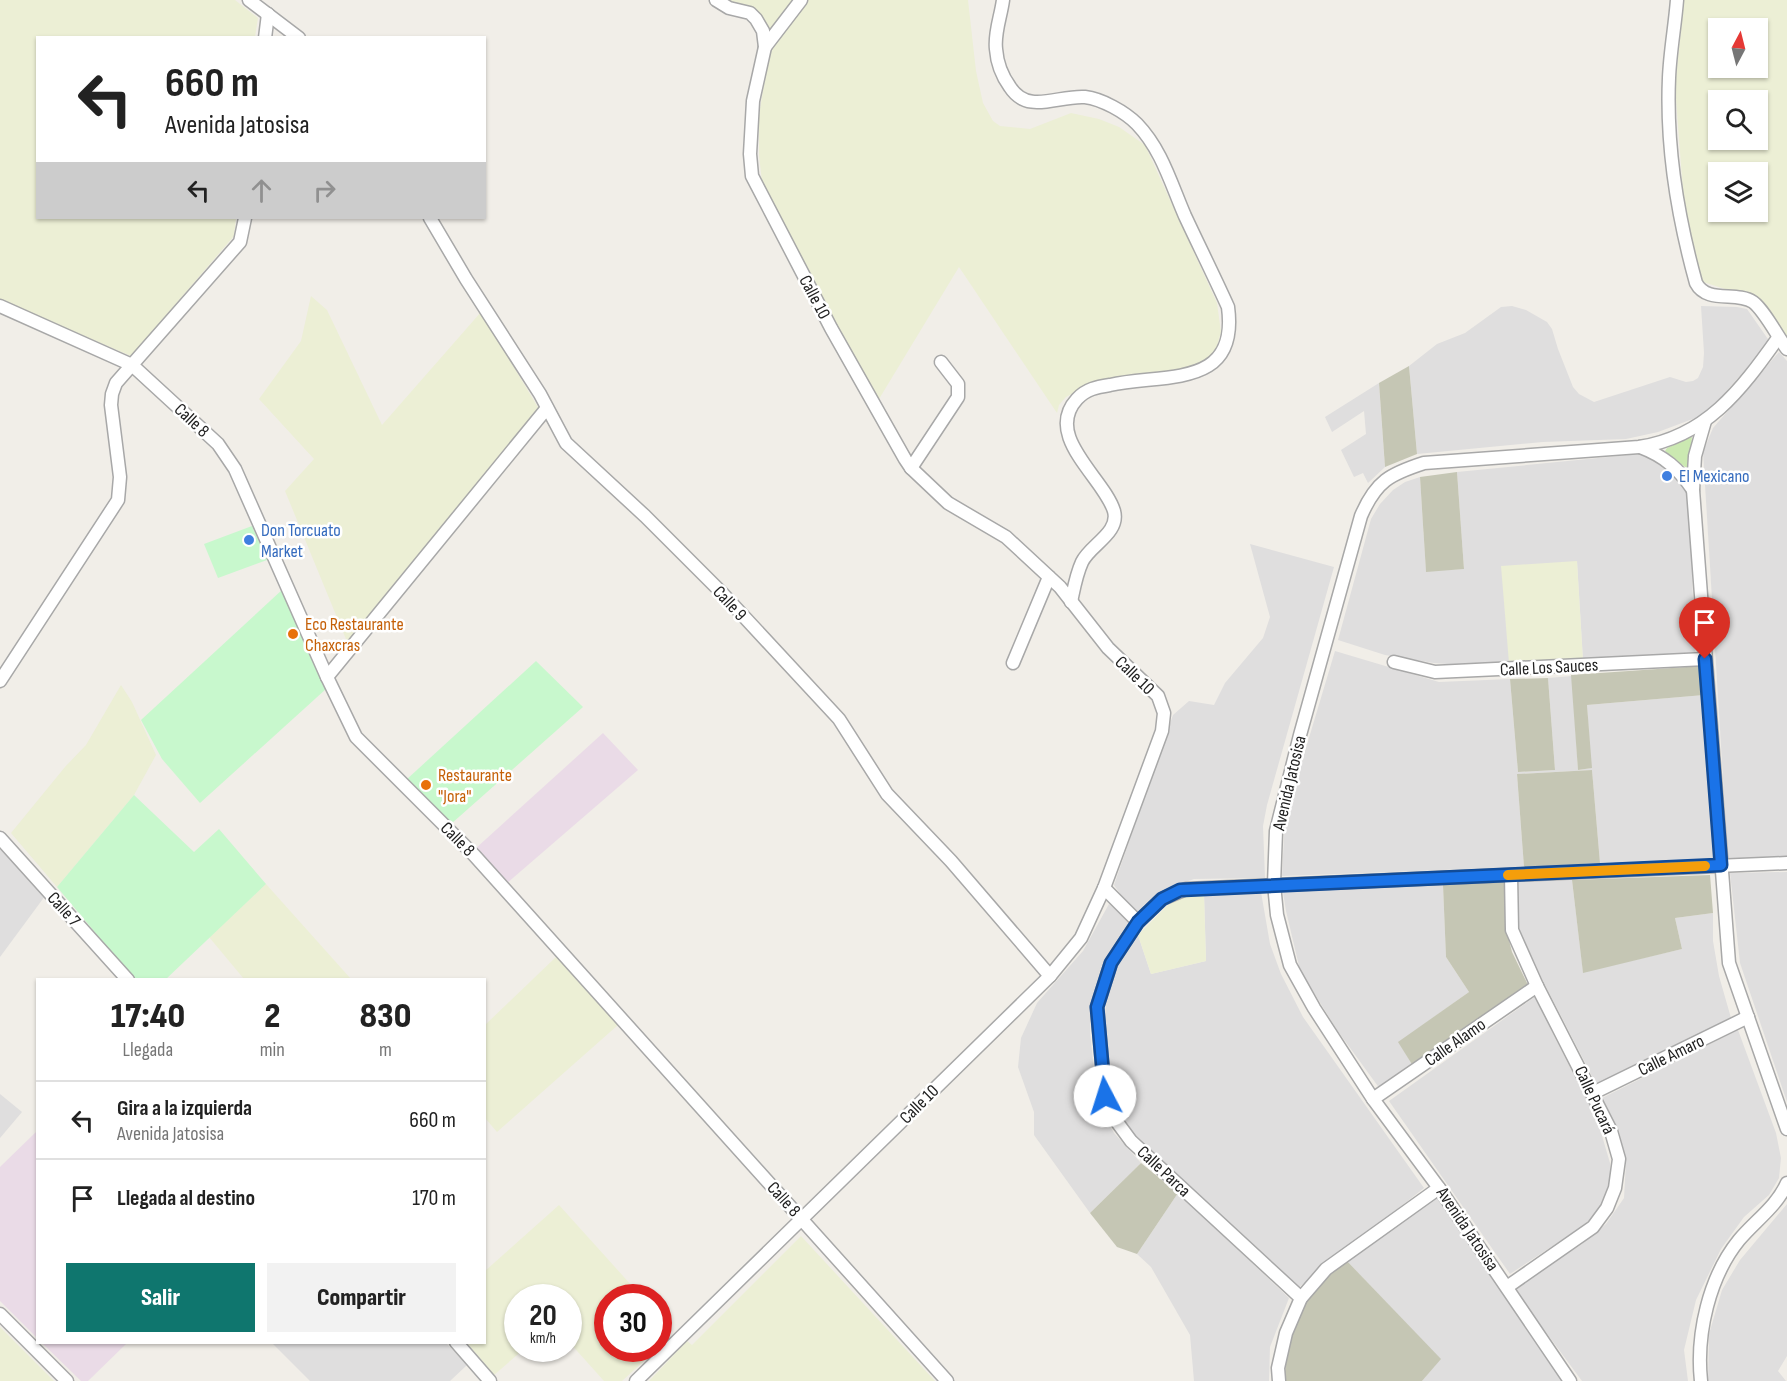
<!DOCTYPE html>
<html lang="es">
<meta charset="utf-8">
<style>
body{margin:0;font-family:"Sofia Sans Condensed",sans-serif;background:#f2f2f2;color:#222;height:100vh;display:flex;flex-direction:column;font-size:22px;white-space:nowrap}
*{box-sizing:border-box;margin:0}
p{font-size:20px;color:#767676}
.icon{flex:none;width:33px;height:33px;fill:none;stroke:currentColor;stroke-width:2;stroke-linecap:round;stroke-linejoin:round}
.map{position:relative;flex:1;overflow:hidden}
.drawer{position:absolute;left:36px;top:978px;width:450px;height:366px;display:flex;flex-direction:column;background:#fff;border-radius:0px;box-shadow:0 2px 4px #0004}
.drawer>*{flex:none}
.guide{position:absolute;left:36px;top:36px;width:450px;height:183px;border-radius:0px;box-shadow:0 2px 4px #0004;background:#fff;color:#222;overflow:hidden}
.needle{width:39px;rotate:7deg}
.tools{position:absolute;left:1708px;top:18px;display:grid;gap:12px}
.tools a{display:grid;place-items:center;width:60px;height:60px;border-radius:0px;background:#fff;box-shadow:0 2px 4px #0004;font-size:30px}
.speed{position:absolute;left:504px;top:1284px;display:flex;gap:12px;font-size:30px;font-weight:700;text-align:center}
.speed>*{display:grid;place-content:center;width:78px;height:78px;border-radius:50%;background:#fff;box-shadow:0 2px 4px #0004;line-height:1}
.speed small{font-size:15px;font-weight:400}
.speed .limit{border:9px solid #d22;background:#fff;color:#111}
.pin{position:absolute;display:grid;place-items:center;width:51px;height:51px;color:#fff;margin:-62px -26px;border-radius:50% 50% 50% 0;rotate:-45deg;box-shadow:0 0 6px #0007}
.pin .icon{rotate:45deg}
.me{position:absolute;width:66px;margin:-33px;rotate:355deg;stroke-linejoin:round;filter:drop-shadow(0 0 4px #0008)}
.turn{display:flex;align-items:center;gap:21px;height:126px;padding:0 30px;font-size:27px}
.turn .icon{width:78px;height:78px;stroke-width:2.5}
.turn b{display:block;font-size:42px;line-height:51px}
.lanes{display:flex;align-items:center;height:57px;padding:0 30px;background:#0003;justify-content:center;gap:30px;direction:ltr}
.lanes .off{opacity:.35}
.eta{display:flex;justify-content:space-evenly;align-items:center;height:102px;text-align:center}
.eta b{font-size:36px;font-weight:800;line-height:42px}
.button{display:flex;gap:12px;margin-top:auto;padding:12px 30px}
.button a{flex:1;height:69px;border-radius:0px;background:#0f766e;color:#fff;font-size:24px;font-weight:800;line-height:69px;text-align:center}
.button a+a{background:#f2f2f2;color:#222}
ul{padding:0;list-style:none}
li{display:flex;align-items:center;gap:18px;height:78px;padding:0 30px;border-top:2px solid #e0e0e0}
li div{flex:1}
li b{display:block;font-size:22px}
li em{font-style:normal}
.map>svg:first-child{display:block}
</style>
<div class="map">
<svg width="1787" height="1381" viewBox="0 0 1787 1381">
<rect width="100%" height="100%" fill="#f1eee8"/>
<g fill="#dfdede">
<polygon points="1512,306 1526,310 1547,322 1552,329 1558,349 1573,387 1579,394 1594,402 1670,377 1686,382 1693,381 1698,378 1703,367 1704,353 1701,306 1737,307 1747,309 1770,342 1706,414 1658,432 1626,439 1543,442 1417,454 1409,366 1437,344 1465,333 1501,307"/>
<polygon points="1779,352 1787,361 1787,857 1728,860 1703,452 1713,428"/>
<polygon points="1379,383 1385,467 1368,483 1363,473 1354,477 1341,450 1366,434 1364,411 1332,432 1325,417"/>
<polygon points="1639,454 1656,457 1670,466 1689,492 1695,654 1583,661 1577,562 1509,663 1471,666 1434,663 1385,655 1338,640 1371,519 1380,504 1393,490 1405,482 1420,477 1426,571 1464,569 1457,472"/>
<polygon points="1250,544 1334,567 1267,805 1263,826 1265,878 1194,879 1168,888 1135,915 1114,885 1173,715 1189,701 1214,705 1225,683 1263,638 1270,617"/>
<polygon points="1335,651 1439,682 1510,679 1518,772 1555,770 1548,678 1572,676 1578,770 1591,768 1587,705 1704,695 1715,859 1600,863 1592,770 1517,774 1524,867 1282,876 1285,818"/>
<polygon points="0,849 45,896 0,957"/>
<polygon points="1787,872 1787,1102 1740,963 1730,873"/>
<polygon points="1517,879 1572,880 1583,972 1682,949 1675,918 1713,913 1713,941 1719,976 1731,1018 1596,1084 1542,979 1519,929"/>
<polygon points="1443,885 1446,957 1469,992 1399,1042 1413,1066 1380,1089 1337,1030 1300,970 1286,911 1283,892"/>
<polygon points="1261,892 1270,944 1281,974 1303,1017 1424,1188 1298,1288 1133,1138 1115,1108 1108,1090 1105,1012 1108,988 1113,973 1138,935 1151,974 1206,961 1204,894"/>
<polygon points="1109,904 1130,922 1105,965 1091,1005 1090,1032 1093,1061 1100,1109 1114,1133 1141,1163 1090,1213 1034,1135 1034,1112 1018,1067 1021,1038 1037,1003 1083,951"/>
<polygon points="1536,996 1553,1034 1598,1122 1610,1163 1610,1182 1607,1197 1597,1213 1580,1228 1510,1274 1389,1101"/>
<polygon points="1738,1030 1776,1133 1781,1158 1779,1178 1769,1195 1744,1217 1721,1249 1696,1300 1684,1350 1688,1381 1582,1381 1514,1289 1582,1244 1606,1224 1624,1198 1626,1162 1619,1131 1602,1098"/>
<polygon points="0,1094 22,1112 0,1138"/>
<polygon points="1178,1193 1289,1298 1270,1347 1269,1381 1194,1381 1190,1335 1151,1267 1137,1254"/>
<polygon points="1438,1196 1563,1381 1422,1381 1440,1359 1345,1259"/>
<polygon points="1787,1204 1787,1356 1778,1371 1786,1381 1708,1381 1709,1334 1722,1290 1740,1260"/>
<polygon points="272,1343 446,1343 467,1365 450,1381 310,1381"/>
</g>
<g fill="#eadbe7">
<polygon points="603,733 638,770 507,883 475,849"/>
<polygon points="36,1132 38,1134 37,1338 0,1301 0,1167"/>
<polygon points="42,1343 127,1343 88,1381 81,1381"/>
</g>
<g fill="#c5c6b4">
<polygon points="1409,366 1417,454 1385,467 1379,383"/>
<polygon points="1457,472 1464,569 1426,572 1420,477"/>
<polygon points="1701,666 1704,695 1587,705 1592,768 1578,770 1571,675"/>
<polygon points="1548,678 1555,770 1518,772 1510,679"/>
<polygon points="1592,770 1600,863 1524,867 1517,774"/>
<polygon points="1710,875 1713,913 1675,918 1682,949 1583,973 1572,880"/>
<polygon points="1507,882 1508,936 1512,952 1528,985 1413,1066 1398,1042 1469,992 1446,957 1443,885"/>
<polygon points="1141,1163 1178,1193 1137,1254 1117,1247 1090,1213"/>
<polygon points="1345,1259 1441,1359 1422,1381 1284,1381 1288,1343 1299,1312 1315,1287"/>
</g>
<g fill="#ecefd5" fill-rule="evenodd">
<polygon points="0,0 235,0 258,18 255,37 38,38 38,218 236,218 234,236 131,356 0,300"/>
<polygon points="727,0 968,0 976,71 983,103 993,121 1000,126 1030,129 1071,113 1099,119 1119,127 1145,145 1217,303 1221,332 1216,350 1204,363 1176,371 1081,389 1066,397 1059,405 1057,413 959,267 879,399 828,315 762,182 759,155 759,115 770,46 736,4"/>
<path d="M 1684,0 L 1787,0 L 1787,337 L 1760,300 L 1703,282 L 1697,270 L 1684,205 L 1675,86 ZM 1719,28 L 1758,28 L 1758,68 L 1719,68 ZM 1719,100 L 1758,100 L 1758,140 L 1719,140 ZM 1719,172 L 1758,172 L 1758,212 L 1719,212 Z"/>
<polygon points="311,296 327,310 382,425 481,312 542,414 350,649 285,491 314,459 259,399 301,341"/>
<polygon points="1577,561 1583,661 1509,663 1501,566"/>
<polygon points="121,685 132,702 156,755 134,795 57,887 11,833 65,767 86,745"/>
<polygon points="266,884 351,979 244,979 209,937"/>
<polygon points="1187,894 1204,894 1206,961 1151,974 1138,935 1168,905"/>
<polygon points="557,956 618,1025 497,1132 485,1118 485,1025"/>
<polygon points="559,1205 642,1297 608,1298 608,1348 657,1349 622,1381 604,1381 569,1342 568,1298 518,1298 518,1348 524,1349 494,1375 467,1343 484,1342 485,1271"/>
<polygon points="801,1236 935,1381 649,1381 687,1341 692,1345"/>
<polygon points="0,1327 54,1381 0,1381"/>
</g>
<polygon fill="#cbe9b1" points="1692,436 1690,464 1688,467 1685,467 1665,451 1667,448"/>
<g fill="#c8f8cd">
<polygon points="252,526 267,560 218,578 204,544"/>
<polygon points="283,589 326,689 200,803 162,759 141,720"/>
<polygon points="536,661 583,707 451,824 406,780"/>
<polygon points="134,795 194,852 219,829 266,884 165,980 134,979 57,887"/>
</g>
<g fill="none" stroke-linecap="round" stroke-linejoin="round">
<defs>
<g id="minor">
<polyline points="249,0 299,38"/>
<path d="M 1003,0 C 1001,16 994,33 996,49 C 997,63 1002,76 1010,87 C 1028,115 1058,95 1085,97 C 1102,99 1125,112 1137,124 C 1162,150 1171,184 1185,216 C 1199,246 1214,276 1228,307 C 1239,389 1165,373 1110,385 C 1097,387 1086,389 1077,399 C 1043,436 1104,478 1114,511 C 1120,533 1090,545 1082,562 C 1076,575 1074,588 1071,602"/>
<path d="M 1677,0 C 1675,26 1670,52 1669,78 C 1666,146 1678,218 1696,283 C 1707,304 1736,291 1753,302 C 1765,311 1777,336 1787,349"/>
<polyline points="265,38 268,14"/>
<polyline points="765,47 801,0"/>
<polyline points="430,218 466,279 540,394 566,443 645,516 723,594 839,719 887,794 951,861 1050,976"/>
<polyline points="0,306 132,365 218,444 235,469 327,677 356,737 474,855 947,1381"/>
<polyline points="1705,421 1695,456 1693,490 1729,963 1787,1129"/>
<path d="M 1640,447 C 1664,456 1679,469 1693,490"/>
<polyline points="911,468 958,397 958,384 941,362"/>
<polyline points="1394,662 1435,672 1705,659"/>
<polyline points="1013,663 1049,577"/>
<polyline points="327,677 547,408"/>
<polyline points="0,681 118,500 120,477 111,405 112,394 116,383 240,242 245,218"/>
<polyline points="0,838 128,980"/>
<polyline points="1104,888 1138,922"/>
<polyline points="1593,1093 1748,1017"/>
<polyline points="1373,1099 1537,986"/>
<polyline points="1507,1287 1593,1227 1607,1208 1615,1188 1619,1159 1611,1131 1537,986 1512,930 1511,875"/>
<polyline points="1301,1298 1131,1141 1117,1122 1105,1096 1097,1007 1111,963 1138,922 1162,899 1186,889 1787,863"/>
<polyline points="0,1314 67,1381"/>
<polyline points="456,1342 490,1381"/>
<polyline points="636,1381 1050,976 1081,938 1104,888 1162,731 1164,713 1158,696 1108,648 1060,587 1006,537 948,503 911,468 905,459 831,328 752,176 750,154 753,101 765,47 763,31 756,19 750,13 729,8 716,0"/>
<polyline points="1279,1381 1278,1368 1286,1333 1301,1298 1326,1269 1439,1188"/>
<path d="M 1570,1381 L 1439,1188 L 1373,1099 L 1314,1008 L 1290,965 L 1277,915 L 1274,884 L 1276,831 L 1300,735 L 1361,516 C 1376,481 1390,474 1424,463 L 1639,447 C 1706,437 1741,390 1778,338"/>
<path d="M 1701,1381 C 1696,1334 1709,1277 1739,1240 C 1755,1221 1777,1206 1787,1183"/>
</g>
</defs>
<use href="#minor" stroke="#a8a8a8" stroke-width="15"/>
<use href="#minor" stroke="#fff" stroke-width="12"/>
</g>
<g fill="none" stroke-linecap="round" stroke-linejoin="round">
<defs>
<polyline id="route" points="1105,1096 1097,1007 1111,963 1138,922 1162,899 1180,890 1721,865 1705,659"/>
</defs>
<use href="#route" stroke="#114b97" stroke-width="15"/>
<use href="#route" stroke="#1a73e8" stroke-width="10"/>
<polyline stroke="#f59e0b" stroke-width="10" points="1508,875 1705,866"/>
</g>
<g fill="#3f7fe0" stroke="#fff" stroke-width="2">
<circle cx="1667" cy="476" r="6"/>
<circle cx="249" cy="540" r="6"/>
</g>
<g fill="#e8710a" stroke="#fff" stroke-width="2">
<circle cx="293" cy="634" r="6"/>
<circle cx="426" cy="785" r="6"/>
</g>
<g text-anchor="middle" stroke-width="5" stroke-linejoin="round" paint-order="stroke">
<g font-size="18" fill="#212121" stroke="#fff">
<text transform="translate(815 297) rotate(62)" y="6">Calle 10</text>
<text transform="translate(192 420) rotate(43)" y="6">Calle 8</text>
<text transform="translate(730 603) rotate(47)" y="6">Calle 9</text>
<text transform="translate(1549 667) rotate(-3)" y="6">Calle Los Sauces</text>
<text transform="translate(1135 675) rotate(44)" y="6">Calle 10</text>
<text transform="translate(1289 783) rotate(-77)" y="6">Avenida Jatosisa</text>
<text transform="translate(458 839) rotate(45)" y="6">Calle 8</text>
<text transform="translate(64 909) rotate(48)" y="6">Calle 7</text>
<text transform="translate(1455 1042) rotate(-35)" y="6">Calle Alamo</text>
<text transform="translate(1671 1055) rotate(-26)" y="6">Calle Amaro</text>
<text transform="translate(1595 1100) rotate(65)" y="6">Calle Pucará</text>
<text transform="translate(919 1104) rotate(-45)" y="6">Calle 10</text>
<text transform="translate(1164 1171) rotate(43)" y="6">Calle Parca</text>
<text transform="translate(784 1199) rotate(48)" y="6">Calle 8</text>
<text transform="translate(1468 1229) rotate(56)" y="6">Avenida Jatosisa</text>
</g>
<g font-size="18" fill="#366cbe" stroke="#fff" text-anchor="start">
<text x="1679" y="482">El Mexicano</text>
<text x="261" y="536">Don Torcuato<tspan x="261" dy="21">Market</tspan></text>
</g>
<g font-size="18" fill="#c56008" stroke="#fff" text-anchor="start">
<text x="305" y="630">Eco Restaurante<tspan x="305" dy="21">Chaxcras</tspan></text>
<text x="438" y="781">Restaurante<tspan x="438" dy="21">"Jora"</tspan></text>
</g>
</g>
</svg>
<div class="tools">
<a><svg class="needle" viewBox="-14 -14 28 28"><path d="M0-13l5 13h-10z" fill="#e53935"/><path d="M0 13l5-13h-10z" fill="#767676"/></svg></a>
<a><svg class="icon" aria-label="search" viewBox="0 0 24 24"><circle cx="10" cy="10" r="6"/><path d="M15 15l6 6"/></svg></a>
<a><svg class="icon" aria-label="layers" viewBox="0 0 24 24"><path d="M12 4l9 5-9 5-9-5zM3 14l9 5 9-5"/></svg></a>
</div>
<div class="speed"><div>20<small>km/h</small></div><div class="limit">30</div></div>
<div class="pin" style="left:1705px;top:659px;background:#d93025"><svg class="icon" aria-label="arrive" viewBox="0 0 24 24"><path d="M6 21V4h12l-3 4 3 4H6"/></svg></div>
<svg class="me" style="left:1105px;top:1096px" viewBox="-20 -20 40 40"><circle r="19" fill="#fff"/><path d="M0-13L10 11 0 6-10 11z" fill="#1a73e8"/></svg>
<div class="guide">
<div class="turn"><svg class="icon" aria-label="left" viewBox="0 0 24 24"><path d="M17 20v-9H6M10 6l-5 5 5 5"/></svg><div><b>660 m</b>Avenida Jatosisa</div></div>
<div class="lanes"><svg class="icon" aria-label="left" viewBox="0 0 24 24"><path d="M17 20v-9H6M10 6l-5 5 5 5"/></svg><svg class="icon off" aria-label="ahead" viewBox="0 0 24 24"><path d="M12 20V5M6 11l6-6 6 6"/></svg><svg class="icon off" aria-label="right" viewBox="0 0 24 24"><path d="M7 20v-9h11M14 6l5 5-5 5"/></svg></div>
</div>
<section class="drawer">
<div class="eta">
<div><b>17:40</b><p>Llegada</p></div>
<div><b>2</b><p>min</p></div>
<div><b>830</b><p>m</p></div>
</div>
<ul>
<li><svg class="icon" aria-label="left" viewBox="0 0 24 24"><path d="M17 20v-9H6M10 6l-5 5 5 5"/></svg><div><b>Gira a la izquierda</b><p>Avenida Jatosisa</p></div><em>660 m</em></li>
<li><svg class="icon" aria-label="arrive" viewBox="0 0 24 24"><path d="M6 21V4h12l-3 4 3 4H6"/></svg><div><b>Llegada al destino</b></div><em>170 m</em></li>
</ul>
<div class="button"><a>Salir</a><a>Compartir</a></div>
</section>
</div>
